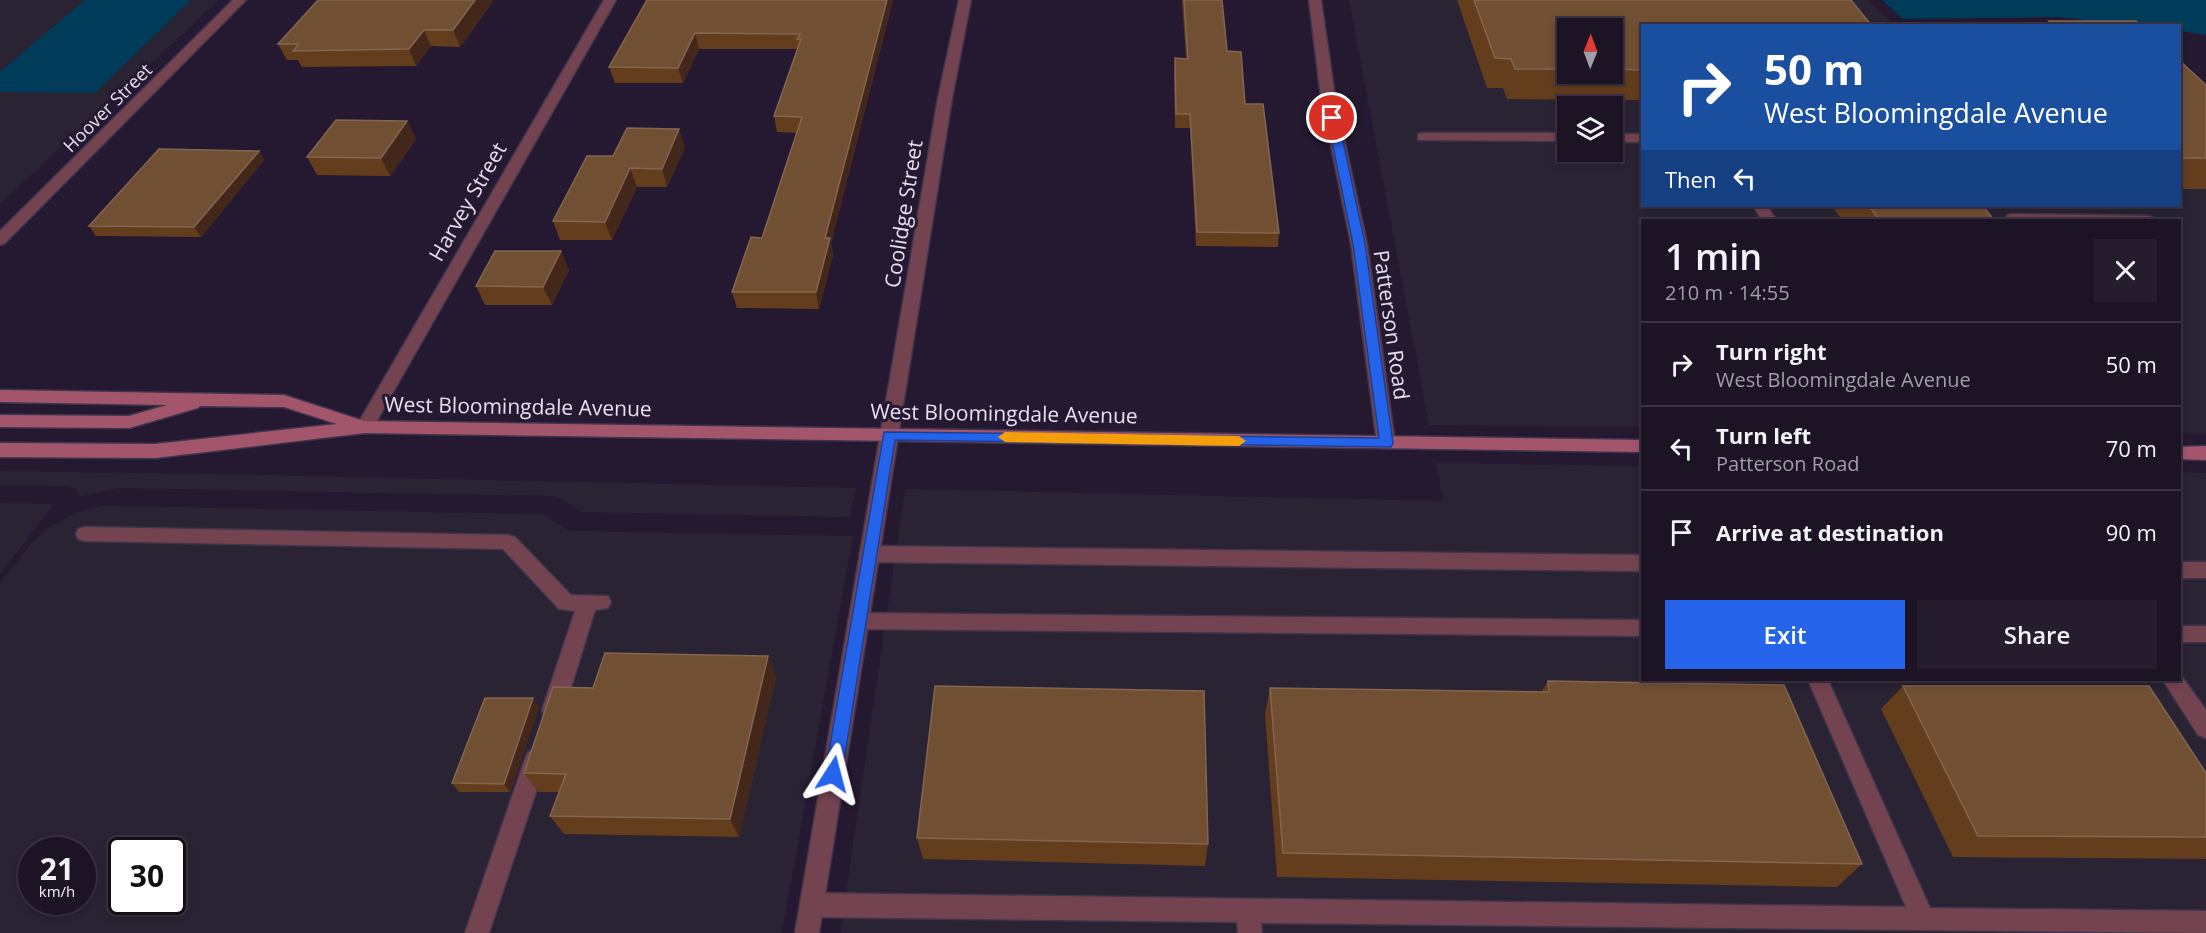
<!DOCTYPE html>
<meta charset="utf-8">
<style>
body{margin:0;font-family:"Open Sans",sans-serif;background:#251c2d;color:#f1f3f6;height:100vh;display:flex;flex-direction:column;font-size:22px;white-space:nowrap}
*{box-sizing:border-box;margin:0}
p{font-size:20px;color:#a09ea7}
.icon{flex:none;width:33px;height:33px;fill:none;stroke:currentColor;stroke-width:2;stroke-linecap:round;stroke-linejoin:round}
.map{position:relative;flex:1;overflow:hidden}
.drawer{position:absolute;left:1641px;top:219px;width:540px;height:462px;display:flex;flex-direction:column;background:#1c1325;border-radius:0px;box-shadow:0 3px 9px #0003,0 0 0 2px #3a3242}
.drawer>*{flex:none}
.top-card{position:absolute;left:1641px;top:24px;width:540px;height:183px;border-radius:0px;box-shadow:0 3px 9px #0003,0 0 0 2px #3a3242;background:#1a4fa0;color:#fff;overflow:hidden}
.needle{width:39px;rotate:1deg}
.fabs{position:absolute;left:1557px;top:18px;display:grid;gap:12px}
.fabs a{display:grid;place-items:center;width:66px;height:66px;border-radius:0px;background:#1c1325;box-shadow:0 3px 9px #0003,0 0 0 2px #3a3242;font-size:30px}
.speed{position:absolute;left:18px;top:837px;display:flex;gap:12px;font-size:30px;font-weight:700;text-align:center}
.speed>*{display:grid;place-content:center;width:78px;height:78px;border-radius:50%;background:#1c1325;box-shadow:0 3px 9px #0003,0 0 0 2px #3a3242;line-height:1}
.speed small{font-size:15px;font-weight:400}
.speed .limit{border:3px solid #111;border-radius:9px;background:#fff;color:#111}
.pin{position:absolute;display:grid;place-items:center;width:51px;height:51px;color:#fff;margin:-26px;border:3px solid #fff;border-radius:50%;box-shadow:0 2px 6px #0007}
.me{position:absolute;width:66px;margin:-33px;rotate:9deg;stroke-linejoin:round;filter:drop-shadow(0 0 4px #0008)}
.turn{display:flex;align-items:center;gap:21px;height:126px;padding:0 24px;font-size:27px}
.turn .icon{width:78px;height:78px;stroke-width:2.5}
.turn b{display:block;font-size:42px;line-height:51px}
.then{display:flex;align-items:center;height:57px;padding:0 24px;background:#0003;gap:12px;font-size:22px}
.round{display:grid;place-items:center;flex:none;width:63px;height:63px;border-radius:0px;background:#251c2d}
.headline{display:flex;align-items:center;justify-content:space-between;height:102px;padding:0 24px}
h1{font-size:36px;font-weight:600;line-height:45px}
.button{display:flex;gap:12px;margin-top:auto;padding:12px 24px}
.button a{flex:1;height:69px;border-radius:0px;background:#2563eb;color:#fff;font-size:24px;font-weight:600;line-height:69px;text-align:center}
.button a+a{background:#251c2d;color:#f1f3f6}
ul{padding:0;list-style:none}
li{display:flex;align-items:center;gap:18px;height:84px;padding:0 24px;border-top:2px solid #3a3242}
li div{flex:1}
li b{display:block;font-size:22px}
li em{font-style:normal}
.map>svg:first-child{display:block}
</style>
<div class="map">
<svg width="2206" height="933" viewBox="0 0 2206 933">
<rect width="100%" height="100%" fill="#251931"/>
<g fill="#292333" fill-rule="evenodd">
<polygon points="0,0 219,0 0,204"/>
<path d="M 1349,0 L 1868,0 L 1890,20 L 1890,24 L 1902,25 L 1642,26 L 1642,206 L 2180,206 L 2180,62 L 2206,86 L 2206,434 L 2180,433 L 2180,220 L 1642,220 L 1642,427 L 1429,425 ZM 1568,28 L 1612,28 L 1612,74 L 1568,74 ZM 1568,106 L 1612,106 L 1612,152 L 1568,152 Z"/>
<polygon points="1436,463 1642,466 1642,680 2180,680 2180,472 2206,473 2206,933 840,933 905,489 1443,501"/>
<polygon points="0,471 204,474 856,488 850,517 582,512 560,498 550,496 118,488 79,497 78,490 68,486 0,485"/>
<polygon points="0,503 54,504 0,574"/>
<path d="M 104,506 L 543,514 L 569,531 L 853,536 L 782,933 L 0,933 L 0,583 L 30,545 L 48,528 L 77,512 ZM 32,850 L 82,850 L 82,902 L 32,902 ZM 122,850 L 172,850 L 172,902 L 122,902 Z"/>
</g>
<g fill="#003c5a">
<polygon points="85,0 191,0 95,93 0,92 0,72"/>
<polygon points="1882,0 2206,0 2206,35 2180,31 2180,26 2138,25 2057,17 1903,19"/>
</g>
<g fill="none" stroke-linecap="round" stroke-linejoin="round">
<defs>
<g id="lane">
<polygon points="1423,133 1568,133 1568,141 1418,140 1418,134"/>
<rect x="1612" y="134" width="30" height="8"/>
<polygon points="1753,206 1767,206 1776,220 1762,220"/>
<polygon points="2012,214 2150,216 2157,220 2006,220 2007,215"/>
<polygon points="85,527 508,535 515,537 571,595 608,596 611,602 608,608 595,610 564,710 561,717 553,719 545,717 542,710 575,611 559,609 503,549 85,541 78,539 76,534 78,529"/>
<polygon points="869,546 1642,555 1642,571 869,562 862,559 859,554 862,549"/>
<rect x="2180" y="562" width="26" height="16"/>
<polygon points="858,613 1642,620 1642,636 858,629 851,627 848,621 851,615"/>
<rect x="2180" y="626" width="26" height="16"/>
<polygon points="2180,674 2206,710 2206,738 2198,735 2163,680 2180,680"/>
<polygon points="1808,680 1828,680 1930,908 2206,911 2206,933 1261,923 1262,933 1238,933 1237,922 812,917 804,913 800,905 804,897 812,893 1906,907"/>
<polygon points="536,749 544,752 547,759 489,933 465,933 525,759 528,752"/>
</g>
<g id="street">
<polygon points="233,0 246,0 5,243 0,245 0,231"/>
<polygon points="604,0 616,0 371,431 359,431 356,427"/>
<polygon points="959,0 971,0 952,98 819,933 795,933 938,98"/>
<polygon points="1309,0 1321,0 1335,97 1367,244 1395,443 1392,448 1380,448 1377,443 1351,244 1321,97"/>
</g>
<g id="secondary">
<polygon points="0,390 284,395 364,421 1642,440 1642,452 365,433 155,458 0,457 0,443 155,444 337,424 284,407 200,406 198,408 129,428 0,427 0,415 129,416 167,405 0,402"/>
<polygon points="2206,446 2206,460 2180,459 2180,447"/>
</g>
</defs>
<use href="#lane" stroke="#40354c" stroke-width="3"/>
<use href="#street" stroke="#40354c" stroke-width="3"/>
<use href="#secondary" stroke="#40354c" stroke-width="3"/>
<use href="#lane" fill="#744350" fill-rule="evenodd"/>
<use href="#street" fill="#744350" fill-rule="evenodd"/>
<use href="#secondary" fill="#a3556c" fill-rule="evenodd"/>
</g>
<g fill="#633d1c" fill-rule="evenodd">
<polygon points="318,0 494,0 460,47 431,46 416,66 302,67 298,60 287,60 278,44"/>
<polygon points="647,0 893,0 831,243 833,255 819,309 737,308 732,292 762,238 797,133 777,132 774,116 798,49 699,49 683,83 615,83 609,67"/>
<polygon points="1182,0 1222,0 1227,51 1245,104 1279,233 1278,247 1196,246 1190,128 1175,128 1174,72 1175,58 1186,58"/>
<path d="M 1457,0 L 1851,0 L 1642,26 L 1642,100 L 1507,99 L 1503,88 L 1487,88 ZM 1568,28 L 1612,28 L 1612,74 L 1568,74 Z"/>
<polygon points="2049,21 2140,26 2046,26"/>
<polygon points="2180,61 2206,85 2206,189 2180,189"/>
<polygon points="407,121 416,139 390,176 317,175 307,157"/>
<polygon points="685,147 667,187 637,187 612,240 560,240 553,221 613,156"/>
<polygon points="259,151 264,160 201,237 96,236 89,226"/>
<polygon points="1832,206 1983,206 1994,220 1842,220"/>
<polygon points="561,251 569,270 552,305 485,305 476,286"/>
<polygon points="776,676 739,837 564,834 550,816 559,792 538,792 524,773 593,688"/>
<polygon points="1548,681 1862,864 1837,887 1277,877 1265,714 1270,688 1542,691"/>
<polygon points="1903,686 2206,773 2206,859 1953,857 1881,709"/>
<polygon points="539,707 510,792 459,792 452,783"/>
<polygon points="917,838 1208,844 1205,866 923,859"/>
</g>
<g fill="#44271b">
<polygon points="475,0 494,0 460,47 453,30"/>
<polygon points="887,0 893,0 831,243 833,255 819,309 816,292 825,238"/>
<polygon points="424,30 431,46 416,66 409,49"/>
<polygon points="695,33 699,49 683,83 678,68"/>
<polygon points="407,121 416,139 390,176 381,158"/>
<polygon points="679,129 685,147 667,187 662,169"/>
<polygon points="259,151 264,160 201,237 194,227"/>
<polygon points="630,168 637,187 612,240 605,222"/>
<polygon points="561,251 569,270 552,305 543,287"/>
<polygon points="768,656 776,676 739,837 730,819"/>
<polygon points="533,698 539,707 510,792 504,784"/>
</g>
<g fill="#714f33" stroke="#836550" stroke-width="1.5">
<polygon points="318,0 475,0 453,30 424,30 409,49 293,51 299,44 278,44"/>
<polygon points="647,0 887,0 825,238 830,238 816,292 732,292 751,237 762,238 802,117 774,116 801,39 797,39 800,34 695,33 678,68 609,67"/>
<polygon points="1184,0 1222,0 1227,51 1241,52 1245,104 1263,104 1279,233 1197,232 1190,114 1176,114 1175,58 1188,59"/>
<polygon points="1474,0 1851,0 1872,26 1642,26 1642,70 1612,69 1612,28 1568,28 1568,69 1515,69 1511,59 1495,58"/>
<polygon points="2049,21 2136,21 2140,26 2054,26"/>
<polygon points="2180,61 2206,85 2206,158 2180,158"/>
<polygon points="336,120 407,121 381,158 307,157"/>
<polygon points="627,128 679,129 662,169 630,168 605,222 553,221 587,156 613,156"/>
<polygon points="159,149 259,151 194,227 89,226"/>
<polygon points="1869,206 1983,206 1994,220 1879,220"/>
<polygon points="495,251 561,251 543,287 476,286"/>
<polygon points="605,653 768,656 730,819 550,816 566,774 524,773 553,687 593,688"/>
<polygon points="1548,681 1784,685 1862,864 1283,853 1270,688 1549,692"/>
<polygon points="935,686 1204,691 1208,844 917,838"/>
<polygon points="1903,686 2149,686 2206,773 2206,837 1978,836"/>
<polygon points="485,698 533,698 504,784 452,783"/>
</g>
<polygon fill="#2563eb" stroke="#184099" stroke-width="1.5" points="1332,115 1338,118 1365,244 1393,443 1391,447 895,440 842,774 839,779 833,782 827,779 825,774 884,432 1379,438 1353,244 1327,118"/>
<polygon fill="#f59e0b" points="1005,432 1239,436 1246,441 1239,446 1005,442 998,437"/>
<g text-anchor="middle" stroke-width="6" stroke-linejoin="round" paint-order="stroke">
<g font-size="18" fill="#e6dff0" stroke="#251931">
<text transform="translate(108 108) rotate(-45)" y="6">Hoover Street</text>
</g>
<g font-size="21" fill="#e6dff0" stroke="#251931">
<text transform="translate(468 202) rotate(-60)" y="7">Harvey Street</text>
<text transform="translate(904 214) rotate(-81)" y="7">Coolidge Street</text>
<text transform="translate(1391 325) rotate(82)" y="7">Patterson Road</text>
<text transform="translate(518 407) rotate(1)" y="7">West Bloomingdale Avenue</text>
<text transform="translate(1004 414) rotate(1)" y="7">West Bloomingdale Avenue</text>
</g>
</g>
</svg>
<div class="fabs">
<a><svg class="needle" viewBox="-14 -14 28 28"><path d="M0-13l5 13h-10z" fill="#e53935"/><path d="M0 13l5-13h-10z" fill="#a09ea7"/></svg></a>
<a><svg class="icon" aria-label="layers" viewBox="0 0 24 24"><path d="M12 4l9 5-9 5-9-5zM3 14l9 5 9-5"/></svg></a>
</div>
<div class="speed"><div>21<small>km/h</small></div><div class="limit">30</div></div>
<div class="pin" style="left:1332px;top:118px;background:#d93025"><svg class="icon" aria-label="arrive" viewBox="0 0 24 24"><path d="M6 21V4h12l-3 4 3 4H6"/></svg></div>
<svg class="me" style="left:833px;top:774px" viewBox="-20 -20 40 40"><path d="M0-17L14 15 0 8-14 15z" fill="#2563eb" stroke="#fff" stroke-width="4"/></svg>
<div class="top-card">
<div class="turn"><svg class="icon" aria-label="right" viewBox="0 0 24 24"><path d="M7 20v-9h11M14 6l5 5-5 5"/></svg><div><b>50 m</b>West Bloomingdale Avenue</div></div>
<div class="then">Then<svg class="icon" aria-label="left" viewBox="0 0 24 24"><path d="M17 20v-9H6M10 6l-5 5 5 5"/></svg></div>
</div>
<section class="drawer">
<div class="headline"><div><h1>1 min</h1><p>210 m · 14:55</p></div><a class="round"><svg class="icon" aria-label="close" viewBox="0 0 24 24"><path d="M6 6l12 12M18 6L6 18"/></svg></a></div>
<ul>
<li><svg class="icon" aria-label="right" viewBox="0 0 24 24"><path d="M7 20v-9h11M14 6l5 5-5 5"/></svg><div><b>Turn right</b><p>West Bloomingdale Avenue</p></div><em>50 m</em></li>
<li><svg class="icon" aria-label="left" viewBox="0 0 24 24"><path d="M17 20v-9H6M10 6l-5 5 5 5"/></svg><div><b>Turn left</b><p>Patterson Road</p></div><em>70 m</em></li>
<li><svg class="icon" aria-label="arrive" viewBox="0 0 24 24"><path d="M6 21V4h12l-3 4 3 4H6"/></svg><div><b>Arrive at destination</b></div><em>90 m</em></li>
</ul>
<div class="button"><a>Exit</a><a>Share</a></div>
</section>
</div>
